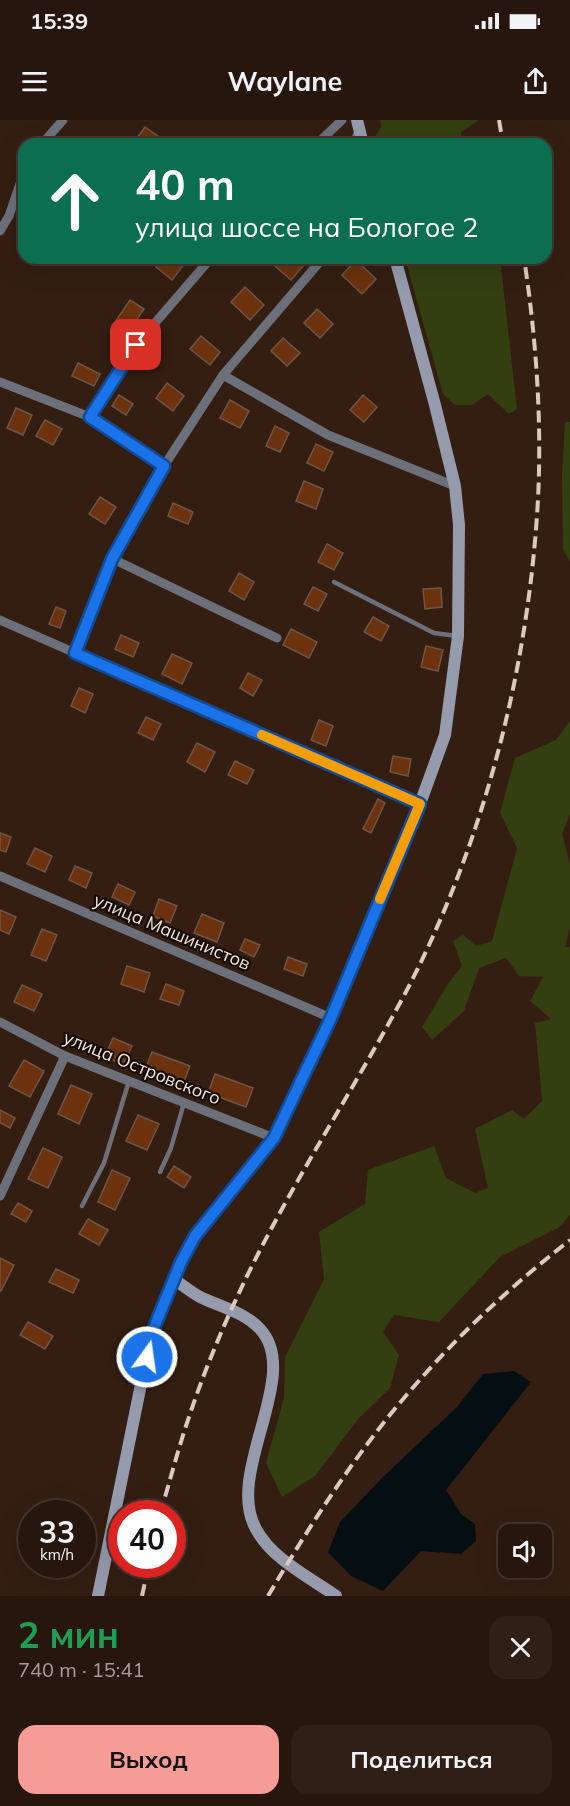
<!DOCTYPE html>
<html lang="ru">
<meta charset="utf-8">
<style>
body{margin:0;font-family:Mulish,sans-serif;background:#2f1f17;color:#f1f3f6;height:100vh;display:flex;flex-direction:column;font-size:22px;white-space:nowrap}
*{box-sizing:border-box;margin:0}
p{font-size:20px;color:#a49f9e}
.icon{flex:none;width:33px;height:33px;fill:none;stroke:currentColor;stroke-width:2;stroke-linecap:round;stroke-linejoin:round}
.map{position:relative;height:1476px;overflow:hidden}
.details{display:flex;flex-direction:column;background:#27160e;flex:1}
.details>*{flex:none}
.hud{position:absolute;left:18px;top:18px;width:534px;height:126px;border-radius:18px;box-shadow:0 6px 24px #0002,0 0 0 2px #43352e;background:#0b6e4f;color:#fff;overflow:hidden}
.fabs{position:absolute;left:498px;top:1404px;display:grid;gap:12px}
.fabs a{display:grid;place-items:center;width:54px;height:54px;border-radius:12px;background:#27160e;box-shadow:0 6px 24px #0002,0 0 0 2px #43352e;font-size:30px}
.speed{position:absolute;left:18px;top:1380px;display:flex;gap:12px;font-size:30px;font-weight:700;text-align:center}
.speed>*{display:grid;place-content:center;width:78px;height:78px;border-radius:50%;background:#27160e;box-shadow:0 6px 24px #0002,0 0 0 2px #43352e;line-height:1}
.speed small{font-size:15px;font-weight:400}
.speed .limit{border:9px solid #d22;background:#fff;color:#111}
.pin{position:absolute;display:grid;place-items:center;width:51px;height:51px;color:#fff;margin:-26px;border-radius:12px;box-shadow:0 3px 9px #0006}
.me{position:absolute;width:66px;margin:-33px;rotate:14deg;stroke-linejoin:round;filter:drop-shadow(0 0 4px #0008)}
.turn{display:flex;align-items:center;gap:21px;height:126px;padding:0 18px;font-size:27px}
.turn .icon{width:78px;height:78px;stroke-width:2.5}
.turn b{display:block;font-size:42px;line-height:51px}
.round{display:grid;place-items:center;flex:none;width:63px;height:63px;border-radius:18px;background:#2f1f17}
.summary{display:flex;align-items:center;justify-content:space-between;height:102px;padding:0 18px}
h1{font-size:36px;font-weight:700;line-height:45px;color:#1e9e55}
.cta{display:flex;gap:12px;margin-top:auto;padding:12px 18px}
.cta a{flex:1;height:69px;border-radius:18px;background:#f59c96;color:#111;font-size:24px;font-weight:700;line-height:69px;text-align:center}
.cta a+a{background:#2f1f17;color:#f1f3f6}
.status{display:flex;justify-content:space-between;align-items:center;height:42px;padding:0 30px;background:#27160e;direction:ltr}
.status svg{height:16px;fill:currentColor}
header{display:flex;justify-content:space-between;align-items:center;height:78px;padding:0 18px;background:#27160e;font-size:27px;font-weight:700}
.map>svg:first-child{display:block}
</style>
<div class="status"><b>15:39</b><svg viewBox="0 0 49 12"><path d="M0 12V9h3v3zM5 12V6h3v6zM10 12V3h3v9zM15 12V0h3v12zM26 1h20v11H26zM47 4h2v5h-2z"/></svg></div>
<header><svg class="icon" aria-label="menu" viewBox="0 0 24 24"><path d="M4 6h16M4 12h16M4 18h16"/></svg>Waylane<svg class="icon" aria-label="share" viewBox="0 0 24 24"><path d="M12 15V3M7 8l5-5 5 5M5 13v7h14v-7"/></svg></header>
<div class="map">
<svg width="570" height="1476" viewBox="0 0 570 1476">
<rect width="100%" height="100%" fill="#341e12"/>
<g fill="#333f11">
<polygon points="380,0 478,0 478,1 461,12 463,24 373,24 372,21 381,7"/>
<polygon points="405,138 500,138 517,289 509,294 488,274 472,285 455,285 443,274"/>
<polygon points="565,302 570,302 570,441 563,430 562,356"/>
<polygon points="570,601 570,694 562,714 570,744 570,808 565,827 570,827 570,1095 558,1108 500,1137 439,1202 394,1195 383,1212 399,1235 390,1268 359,1298 315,1356 282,1377 266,1343 284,1278 285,1237 324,1159 319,1112 365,1084 368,1050 434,1026 446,1058 475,1073 488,1068 475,1009 512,990 524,999 542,981 535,903 551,899 530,881 543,857 519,856 506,838 479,848 464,891 432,920 422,907 448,864 462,846 453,821 463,815 476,826 492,821 517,728 500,693 515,638 556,620"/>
</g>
<polygon fill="#050f13" points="514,1251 531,1262 446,1370 461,1394 475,1404 476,1421 461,1434 421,1431 383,1471 351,1456 328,1432 340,1402 383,1357 457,1287 483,1254"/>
<g fill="#6b320d" stroke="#6e5547" stroke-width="1.5">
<polygon points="145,7 162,19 158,24 143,24 136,19"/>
<polygon points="163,138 178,138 185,143 172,160 156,147"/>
<polygon points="270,138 296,138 304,145 291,160 268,140"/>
<polygon points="356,140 376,159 362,174 342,155"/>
<polygon points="245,167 264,185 250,200 231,182"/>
<polygon points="130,180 144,189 127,214 113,205"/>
<polygon points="317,189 333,204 320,218 304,203"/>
<polygon points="201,216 220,232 210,245 190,229"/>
<polygon points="283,218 300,233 287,246 271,231"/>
<polygon points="78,243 100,254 94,266 72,256"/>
<polygon points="167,263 184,276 173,291 156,278"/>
<polygon points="119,275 133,284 126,295 112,286"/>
<polygon points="363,275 377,287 364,302 350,290"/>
<polygon points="230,280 249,291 240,308 220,298"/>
<polygon points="16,288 32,295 23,315 7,308"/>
<polygon points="45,300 62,309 53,325 36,316"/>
<polygon points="275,306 289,313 280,332 266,326"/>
<polygon points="316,324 333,332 324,351 307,343"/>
<polygon points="304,361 323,369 316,389 296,381"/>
<polygon points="100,377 116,387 105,404 89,394"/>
<polygon points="173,383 193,392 188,404 168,396"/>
<polygon points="327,424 343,433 334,450 318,442"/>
<polygon points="239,453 254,462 244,480 229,471"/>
<polygon points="313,467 327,474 318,491 304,484"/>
<polygon points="441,468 442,487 425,489 423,469"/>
<polygon points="56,487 66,491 60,508 49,504"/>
<polygon points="373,497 389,506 381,521 364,512"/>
<polygon points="291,509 317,522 309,538 283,525"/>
<polygon points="121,515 139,523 133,537 115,529"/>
<polygon points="426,526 443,530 438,551 421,547"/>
<polygon points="172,534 192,543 182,564 162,554"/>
<polygon points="248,553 262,560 253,576 240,568"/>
<polygon points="79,568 93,574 85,593 71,586"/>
<polygon points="146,597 161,604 153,620 138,613"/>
<polygon points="319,600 333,606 326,626 311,620"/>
<polygon points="197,623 215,632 205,652 187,642"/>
<polygon points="393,636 411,639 408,656 390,652"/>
<polygon points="235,641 254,650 247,664 228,655"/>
<polygon points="378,679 385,683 371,713 363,709"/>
<polygon points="0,713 11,717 6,732 0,730"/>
<polygon points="35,728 52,736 45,752 27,744"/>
<polygon points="75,746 92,753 86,768 69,760"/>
<polygon points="118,764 135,772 129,785 112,777"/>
<polygon points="159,779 177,786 170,803 153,796"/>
<polygon points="0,790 16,797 9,814 0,810"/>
<polygon points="202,794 224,803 217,822 194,813"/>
<polygon points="42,809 57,815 46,841 31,835"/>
<polygon points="245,819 260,825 254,837 240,830"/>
<polygon points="288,837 307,844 303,856 284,849"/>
<polygon points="127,846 150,853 144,872 121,864"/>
<polygon points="166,864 184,871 179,885 160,879"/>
<polygon points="22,865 42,874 34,891 14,882"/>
<polygon points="113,918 132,926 123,945 105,936"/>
<polygon points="152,932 190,946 183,964 145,950"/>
<polygon points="24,940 44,951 30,977 9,966"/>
<polygon points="215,954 253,968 246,987 208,973"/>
<polygon points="71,965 92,974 79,1004 58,994"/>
<polygon points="0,990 15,998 10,1008 0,1003"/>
<polygon points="138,995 159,1004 147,1030 126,1021"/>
<polygon points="43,1028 62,1037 48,1068 28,1059"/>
<polygon points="174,1046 191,1057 184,1068 167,1057"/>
<polygon points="112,1050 130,1058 115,1090 98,1082"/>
<polygon points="18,1083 32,1091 26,1102 11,1094"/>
<polygon points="88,1099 108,1110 99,1125 79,1114"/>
<polygon points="0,1138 14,1145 1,1171 0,1171"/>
<polygon points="56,1149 79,1160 73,1173 49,1162"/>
<polygon points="28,1202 53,1216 45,1229 20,1215"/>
</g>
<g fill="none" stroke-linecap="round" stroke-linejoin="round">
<g stroke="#6c707b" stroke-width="4.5">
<polyline points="351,24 357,10"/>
<polyline points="334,462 434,513 457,516"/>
<polyline points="160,1052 171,1028 184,983"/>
<polyline points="82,1086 104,1043 129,961"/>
</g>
<g stroke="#6c707b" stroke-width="9">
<polyline points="42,24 63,0"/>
<polyline points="317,24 342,0"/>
<polyline points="0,111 9,96 24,52"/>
<polyline points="223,255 328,315 455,366"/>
<polyline points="0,262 90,297 164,346"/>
<polyline points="90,297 136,225 211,138"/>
<polyline points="113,439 277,518"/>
<polyline points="0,500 420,684"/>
<polyline points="75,533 113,439 164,346 223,255 323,138"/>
<polyline points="0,756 331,898"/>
<polyline points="0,902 65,936 274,1018"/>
<polyline points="0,1076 65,936"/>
</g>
<g stroke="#959bad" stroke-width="12">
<polyline points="357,0 363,24"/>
<path d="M 174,1159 C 182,1165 191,1172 200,1177 C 221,1187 244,1192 260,1209 C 303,1255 224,1353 256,1409 C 272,1439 309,1457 336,1476"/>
<polyline points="98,1476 151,1215 181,1142 195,1116 274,1018 331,898 420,684 445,615 458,516 459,405 455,366 435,285 395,138"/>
</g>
<g stroke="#dbcac1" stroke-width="4" stroke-dasharray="12 6" stroke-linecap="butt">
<polyline points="499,0 503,24"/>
<path d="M 160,1394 C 170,1361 178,1329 189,1297 C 209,1236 239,1169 269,1113 C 313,1030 364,951 408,868 C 485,719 529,546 538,379 C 542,299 536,217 524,138"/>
<polyline points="142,1476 149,1444"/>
<path d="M 268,1476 C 312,1402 359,1328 417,1263 C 463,1210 515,1163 570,1120"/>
</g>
</g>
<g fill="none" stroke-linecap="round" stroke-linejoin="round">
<defs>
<polyline id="route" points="136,225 90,297 164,346 112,439 75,533 420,684 331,898 274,1018 195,1116 181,1142 151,1215 147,1237"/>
</defs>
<use href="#route" stroke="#114b97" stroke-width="15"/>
<use href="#route" stroke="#1a73e8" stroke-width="10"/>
<polyline stroke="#f59e0b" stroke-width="10" points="262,615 420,684 380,779"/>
</g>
<g text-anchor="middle" stroke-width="4.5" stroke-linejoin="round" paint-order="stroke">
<g font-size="18" fill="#f3e3db" stroke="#150b06">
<text transform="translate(172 812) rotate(23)" y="6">улица Машинистов</text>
<text transform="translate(142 948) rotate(22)" y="6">улица Островского</text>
</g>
</g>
</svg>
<div class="fabs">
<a><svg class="icon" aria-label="sound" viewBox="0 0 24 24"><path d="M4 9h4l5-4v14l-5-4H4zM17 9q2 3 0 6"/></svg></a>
</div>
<div class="speed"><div>33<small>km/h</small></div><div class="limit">40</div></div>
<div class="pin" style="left:136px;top:225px;background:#d93025"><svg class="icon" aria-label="arrive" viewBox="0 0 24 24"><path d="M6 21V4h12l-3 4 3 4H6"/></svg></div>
<svg class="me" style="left:147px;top:1237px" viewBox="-20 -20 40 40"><circle r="17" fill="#1a73e8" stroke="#fff" stroke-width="3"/><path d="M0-11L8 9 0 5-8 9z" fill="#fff"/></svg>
<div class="hud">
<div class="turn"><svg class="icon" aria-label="ahead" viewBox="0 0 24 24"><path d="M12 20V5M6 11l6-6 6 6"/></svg><div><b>40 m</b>улица шоссе на Бологое 2</div></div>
</div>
</div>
<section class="details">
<div class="summary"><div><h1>2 мин</h1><p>740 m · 15:41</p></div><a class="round"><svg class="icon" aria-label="close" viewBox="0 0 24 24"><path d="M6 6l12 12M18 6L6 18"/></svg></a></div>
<div class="cta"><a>Выход</a><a>Поделиться</a></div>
</section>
